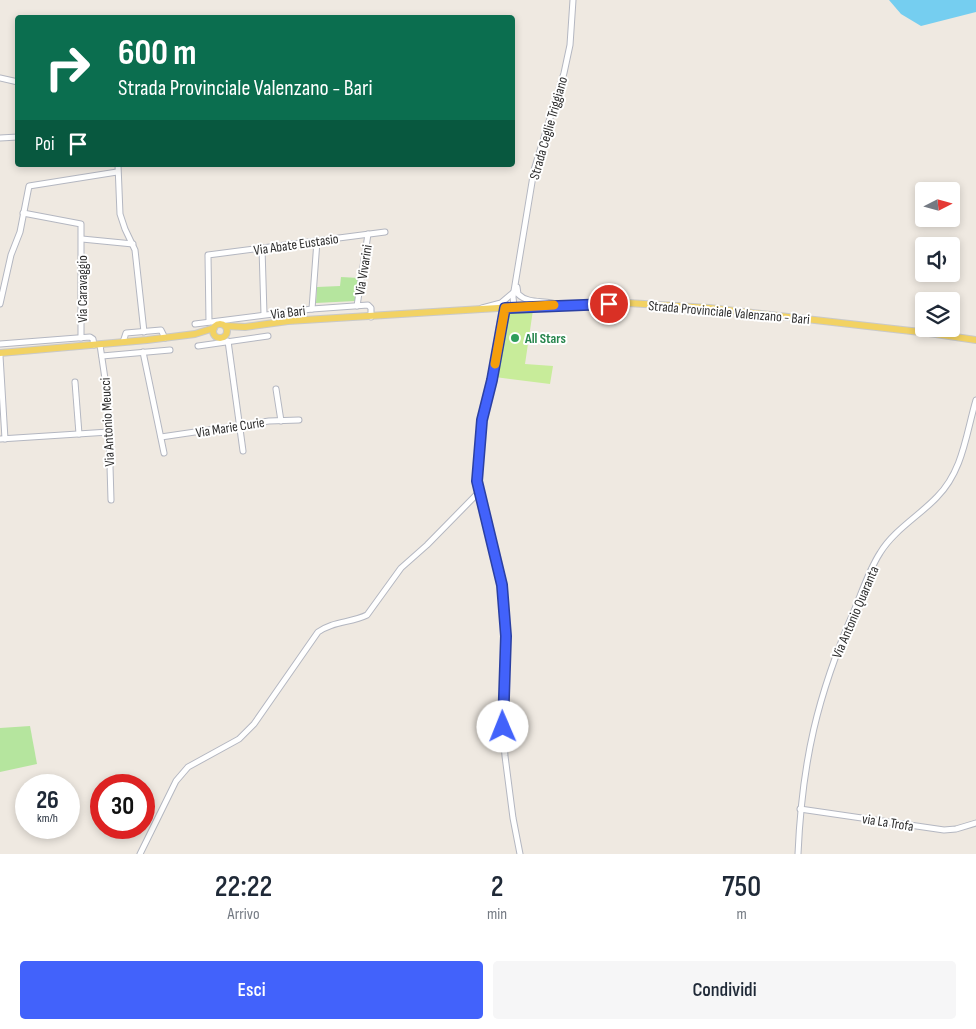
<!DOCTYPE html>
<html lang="it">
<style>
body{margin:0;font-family:"Sofia Sans Condensed",sans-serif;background:#f6f6f7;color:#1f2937;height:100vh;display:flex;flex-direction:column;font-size:19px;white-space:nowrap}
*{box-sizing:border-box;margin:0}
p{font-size:16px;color:#747a83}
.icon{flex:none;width:28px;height:28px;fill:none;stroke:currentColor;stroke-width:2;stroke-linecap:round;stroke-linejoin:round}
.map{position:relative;height:854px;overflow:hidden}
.drawer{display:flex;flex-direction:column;background:#fff;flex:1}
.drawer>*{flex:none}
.top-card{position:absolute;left:15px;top:15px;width:500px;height:152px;border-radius:5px;box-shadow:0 2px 8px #0003;background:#0b6e4f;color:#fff;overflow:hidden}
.needle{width:32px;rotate:84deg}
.buttons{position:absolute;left:915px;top:182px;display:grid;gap:10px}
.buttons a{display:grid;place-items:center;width:45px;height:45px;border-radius:5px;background:#fff;box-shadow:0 2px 8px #0003;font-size:25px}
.speed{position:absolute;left:15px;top:774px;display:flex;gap:10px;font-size:25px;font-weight:700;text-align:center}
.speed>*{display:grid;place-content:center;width:65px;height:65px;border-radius:50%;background:#fff;box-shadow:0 2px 8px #0003;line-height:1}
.speed small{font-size:12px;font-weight:400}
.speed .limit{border:8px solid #d22;background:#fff;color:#111}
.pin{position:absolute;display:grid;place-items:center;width:42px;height:42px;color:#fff;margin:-21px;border:2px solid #fff;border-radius:50%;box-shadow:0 1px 5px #0007}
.me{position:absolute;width:55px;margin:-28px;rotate:359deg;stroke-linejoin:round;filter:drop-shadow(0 0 4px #0008)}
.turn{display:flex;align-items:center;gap:18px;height:105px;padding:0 20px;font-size:22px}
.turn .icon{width:65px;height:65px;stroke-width:2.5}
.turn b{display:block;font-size:35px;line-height:42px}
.then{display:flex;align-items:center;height:48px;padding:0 20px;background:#0003;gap:10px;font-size:19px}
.eta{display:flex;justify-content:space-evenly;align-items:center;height:85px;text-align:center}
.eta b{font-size:30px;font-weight:600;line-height:35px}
.primary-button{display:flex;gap:10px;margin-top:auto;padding:10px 20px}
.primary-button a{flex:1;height:58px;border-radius:5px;background:#4262fb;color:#fff;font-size:20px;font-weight:600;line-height:58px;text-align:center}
.primary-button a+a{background:#f6f6f7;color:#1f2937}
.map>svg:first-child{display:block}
</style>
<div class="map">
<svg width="976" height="854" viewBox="0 0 976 854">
<rect width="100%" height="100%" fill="#efe9e1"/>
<g fill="#b5e59e">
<polygon points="341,277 359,278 355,301 316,303 317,287 340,286"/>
<polygon points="30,726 37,764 0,772 0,728"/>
</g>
<polygon fill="#c8ec9a" points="533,310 525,364 553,366 550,384 495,377 505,313"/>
<polygon fill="#75cef0" points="889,0 976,0 976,12 921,26 901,14"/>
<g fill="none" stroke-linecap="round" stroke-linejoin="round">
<defs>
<g id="minor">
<polyline points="0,78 18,82"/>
<polyline points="0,138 18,137"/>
<polyline points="118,165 120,214 125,229 135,250 144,332"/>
<polyline points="23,213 81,224 81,338"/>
<polyline points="82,239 133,244"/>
<polyline points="262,248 264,314"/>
<path d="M 517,287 L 518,294 C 529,305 545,299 559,305"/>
<polyline points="0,304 11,255 20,232 29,186 117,172"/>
<polyline points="357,306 368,234"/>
<polyline points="514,307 513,297 534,170 564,73 570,45 573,0"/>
<polyline points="482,308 501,303 514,292"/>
<polyline points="505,308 492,380 482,420 477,481 502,585 506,636 502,715 505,756 513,818 520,854"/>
<polyline points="312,309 317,241"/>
<polyline points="209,322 208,255 385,232"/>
<polyline points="195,324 312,309 368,305 371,308 371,317"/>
<polyline points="228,341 243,451"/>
<polyline points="123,342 126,333 161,330 165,338"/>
<polyline points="0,344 90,337 93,339 94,345"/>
<polyline points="100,345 108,399 111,500"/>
<polyline points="198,346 268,336"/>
<polyline points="143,352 164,453"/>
<polyline points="0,356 5,439"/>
<polyline points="102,356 170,350"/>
<polyline points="75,382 79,434"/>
<polyline points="276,389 281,421"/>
<polyline points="161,437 269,421 299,420"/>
<polyline points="0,439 109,432"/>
<polyline points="800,809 944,830 956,829 976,823"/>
<path d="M 140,854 L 176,781 L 188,767 L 239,739 L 254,724 L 318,632 C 333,621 351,623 367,615 L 401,568 L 427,545 L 479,492"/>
<path d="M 798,854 C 802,762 817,696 854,611 C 862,592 869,570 880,553 C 894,530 919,516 937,497 C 963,471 966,434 976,400"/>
</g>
<g id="major">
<circle cx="220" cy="331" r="7"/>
<polyline points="226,326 245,327 288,321 514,307 628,303 709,308 929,333 976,340"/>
<polyline points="0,353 147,340 195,334 214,328"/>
</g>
</defs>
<use href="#minor" stroke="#b4b7c1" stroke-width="7"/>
<use href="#major" stroke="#c9c9c9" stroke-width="8"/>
<use href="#minor" stroke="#fff" stroke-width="5"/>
<use href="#major" stroke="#f2d263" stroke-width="6"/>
</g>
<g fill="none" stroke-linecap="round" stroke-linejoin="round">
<defs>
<polyline id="route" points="503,727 506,636 502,585 477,481 482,420 492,380 505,308 609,304"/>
</defs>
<use href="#route" stroke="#2b40a3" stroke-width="12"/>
<use href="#route" stroke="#4262fb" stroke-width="9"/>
<polyline stroke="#f59e0b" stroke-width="9" points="495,364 505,308 554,305"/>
</g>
<circle fill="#2e9e5b" stroke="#fff" stroke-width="2" cx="515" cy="338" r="5"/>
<g text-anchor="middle" stroke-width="4" stroke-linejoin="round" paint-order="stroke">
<g font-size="14" fill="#2e2e2e" stroke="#fff">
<text transform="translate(548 128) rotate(-74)" y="5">Strada Ceglie Triggiano</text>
<text transform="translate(296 244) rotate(-8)" y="5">Via Abate Eustasio</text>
<text transform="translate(363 270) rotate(-81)" y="5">Via Vivarini</text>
<text transform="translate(82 289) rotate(-90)" y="5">Via Caravaggio</text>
<text transform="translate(288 312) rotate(-7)" y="5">Via Bari</text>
<text transform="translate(729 312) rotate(5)" y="5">Strada Provinciale Valenzano - Bari</text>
<text transform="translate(107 422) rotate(-93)" y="5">Via Antonio Meucci</text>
<text transform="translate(230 427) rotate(-9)" y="5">Via Marie Curie</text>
<text transform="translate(855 612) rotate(-67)" y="5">Via Antonio Quaranta</text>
<text transform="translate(888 822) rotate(9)" y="5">via La Trofa</text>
</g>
<g font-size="14" font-weight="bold" fill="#27864d" stroke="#fff" text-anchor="start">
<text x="525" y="343">All Stars</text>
</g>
</g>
</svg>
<div class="buttons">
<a><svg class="needle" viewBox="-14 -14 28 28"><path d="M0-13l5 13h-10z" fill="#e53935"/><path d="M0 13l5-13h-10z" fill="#747a83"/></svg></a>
<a><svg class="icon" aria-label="sound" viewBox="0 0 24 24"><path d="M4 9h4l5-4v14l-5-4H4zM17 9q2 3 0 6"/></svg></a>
<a><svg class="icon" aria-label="layers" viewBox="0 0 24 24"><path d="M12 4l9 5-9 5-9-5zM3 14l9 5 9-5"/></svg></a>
</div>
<div class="speed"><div>26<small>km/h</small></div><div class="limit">30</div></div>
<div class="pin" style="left:609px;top:304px;background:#d93025"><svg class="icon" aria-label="arrive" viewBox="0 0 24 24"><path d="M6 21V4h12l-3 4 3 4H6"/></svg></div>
<svg class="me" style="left:503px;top:727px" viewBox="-20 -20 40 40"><circle r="19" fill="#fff"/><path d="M0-13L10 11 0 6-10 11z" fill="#4262fb"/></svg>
<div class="top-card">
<div class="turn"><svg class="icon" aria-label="right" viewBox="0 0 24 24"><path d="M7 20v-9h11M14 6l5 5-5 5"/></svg><div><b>600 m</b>Strada Provinciale Valenzano - Bari</div></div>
<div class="then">Poi<svg class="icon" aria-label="arrive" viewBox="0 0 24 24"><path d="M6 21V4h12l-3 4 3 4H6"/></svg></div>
</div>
</div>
<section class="drawer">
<div class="eta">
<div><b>22:22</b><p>Arrivo</p></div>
<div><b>2</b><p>min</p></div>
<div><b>750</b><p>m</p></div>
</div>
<div class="primary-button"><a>Esci</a><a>Condividi</a></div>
</section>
